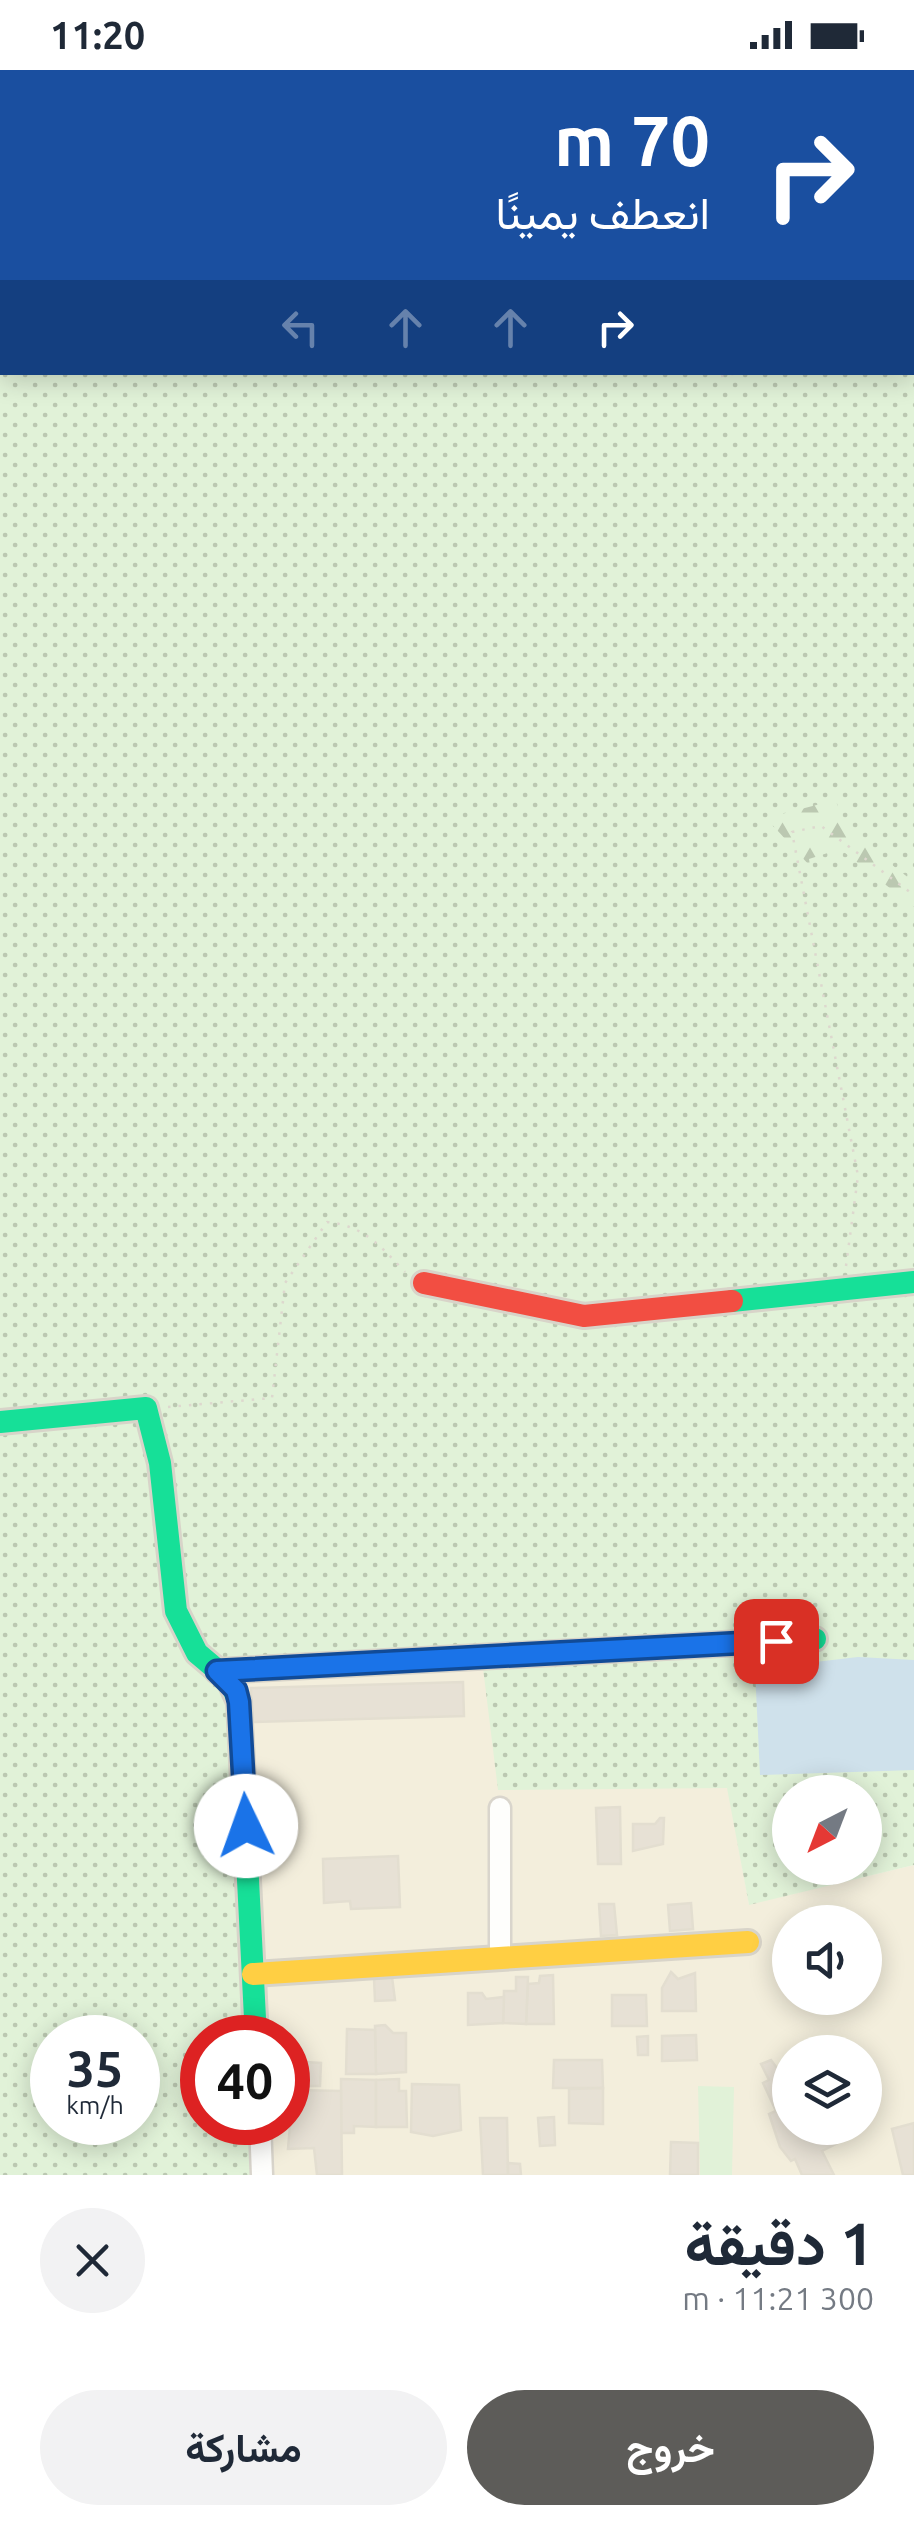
<!DOCTYPE html>
<html lang="ar">
<meta charset="utf-8">
<style>
body{margin:0;font-family:Ubuntu,Vazirmatn,sans-serif;background:#f2f2f3;color:#1f2937;direction:rtl;height:100vh;display:flex;flex-direction:column;font-size:38px;white-space:nowrap}
*{box-sizing:border-box;margin:0}
p{font-size:32px;color:#747a83}
.icon{flex:none;width:55px;height:55px;fill:none;stroke:currentColor;stroke-width:2;stroke-linecap:round;stroke-linejoin:round}
.map{position:relative;height:2105px;overflow:hidden;direction:ltr}
.sheet{display:flex;flex-direction:column;background:#fff;flex:1}
.sheet>*{flex:none}
.guide{position:absolute;left:0px;top:0px;width:915px;height:305px;box-shadow:0 5px 25px #0003;direction:rtl;background:#1a4fa0;color:#fff;overflow:hidden}
.needle{width:65px;rotate:222deg}
.buttons{position:absolute;left:772px;top:1705px;display:grid;gap:20px}
.buttons a{display:grid;place-items:center;width:110px;height:110px;border-radius:50%;background:#fff;box-shadow:0 5px 25px #0003;font-size:50px}
.speed{position:absolute;left:30px;top:1945px;display:flex;gap:20px;font-size:50px;font-weight:700;text-align:center}
.speed>*{display:grid;place-content:center;width:130px;height:130px;border-radius:50%;background:#fff;box-shadow:0 5px 25px #0003;line-height:1}
.speed small{font-size:25px;font-weight:400}
.speed .limit{border:15px solid #d22;background:#fff;color:#111}
.pin{position:absolute;display:grid;place-items:center;width:85px;height:85px;color:#fff;margin:-42px;border-radius:20px;box-shadow:0 5px 15px #0006}
.me{position:absolute;width:110px;margin:-55px;rotate:357deg;stroke-linejoin:round;filter:drop-shadow(0 0 8px #0008)}
.turn{display:flex;align-items:center;gap:35px;height:210px;padding:0 40px;font-size:45px}
.turn .icon{width:130px;height:130px;stroke-width:2.5}
.turn b{display:block;font-size:70px;line-height:85px}
.lanes{display:flex;align-items:center;height:95px;padding:0 40px;background:#0003;justify-content:center;gap:50px;direction:ltr}
.lanes .off{opacity:.35}
.round{display:grid;place-items:center;flex:none;width:105px;height:105px;border-radius:52px;background:#f2f2f3}
.head{display:flex;align-items:center;justify-content:space-between;height:170px;padding:0 40px}
h1{font-size:60px;font-weight:700;line-height:75px}
.action{display:flex;gap:20px;margin-top:auto;padding:20px 40px}
.action a{flex:1;height:115px;border-radius:60px;background:#5d5c59;color:#fff;font-size:40px;font-weight:700;line-height:115px;text-align:center}
.action a+a{background:#f2f2f3;color:#1f2937}
.status{display:flex;justify-content:space-between;align-items:center;height:70px;padding:0 50px;background:#fff;direction:ltr}
.status svg{height:28px;fill:currentColor}
.map>svg:first-child{display:block}
</style>
<div class="status"><b>11:20</b><svg viewBox="0 0 49 12"><path d="M0 12V9h3v3zM5 12V6h3v6zM10 12V3h3v9zM15 12V0h3v12zM26 1h20v11H26zM47 4h2v5h-2z"/></svg></div>
<div class="map">
<svg width="914" height="2105" viewBox="0 0 914 2105">
<defs>
<pattern id="grass-dots" width="8" height="8" patternUnits="userSpaceOnUse" patternTransform="scale(2.5)"><rect width="8" height="8" fill="#e1f2d8"/><path d="M2 2h.1M6 6h.1" fill="none" stroke="#bbc8b1" stroke-width="1.8" stroke-linecap="round"/></pattern>
<pattern id="forest-firs" width="22" height="20" patternUnits="userSpaceOnUse" patternTransform="scale(2.5)"><rect width="22" height="20" fill="#e1f2d8"/><path d="M5 1l3.5 6h-7zM16 11l3.5 6h-7z" fill="#bbc8b1"/></pattern>
</defs>
<rect width="100%" height="100%" fill="#faf8ee"/>
<path fill="#f3eedc" fill-rule="evenodd" d="M 483,1598 L 728,1718 L 749,1834 L 914,1795 L 914,2105 L 273,2105 L 272,2053 L 288,2052 L 288,1968 L 268,1967 L 241,1605 ZM 790,1852 L 865,1852 L 865,1928 L 790,1928 ZM 790,1982 L 865,1982 L 865,2058 L 790,2058 Z"/>
<path fill="url(#grass-dots)" fill-rule="evenodd" d="M 0,0 L 914,0 L 914,1795 L 749,1835 L 727,1718 L 498,1720 L 483,1598 L 242,1605 L 268,1967 L 202,1968 L 202,2052 L 272,2053 L 273,2105 L 0,2105 ZM 2,2 L 912,2 L 912,302 L 2,302 ZM 790,1722 L 865,1722 L 865,1798 L 790,1798 ZM 52,1968 L 138,1968 L 138,2052 L 52,2052 Z"/>
<polygon fill="url(#forest-firs)" points="836,730 843,757 914,812 914,837 840,779 809,789 810,796 766,748"/>
<polygon fill="#e1f2d8" points="698,2016 734,2017 732,2105 700,2105"/>
<polygon fill="#cfe1eb" points="858,1587 914,1590 914,1700 760,1705 755,1599"/>
<g fill="#e7e1d5" stroke="#e3ded0" stroke-width="2.5">
<polygon points="463,1612 464,1646 252,1652 251,1618"/>
<polygon points="620,1737 621,1794 598,1794 596,1738"/>
<polygon points="660,1748 664,1748 663,1774 633,1781 633,1754 655,1754"/>
<polygon points="398,1786 400,1837 351,1839 350,1831 324,1833 323,1789"/>
<polygon points="691,1833 693,1859 670,1861 668,1835"/>
<polygon points="599,1834 614,1834 617,1865 601,1866"/>
<polygon points="865,1870 878,1871 872,1919 865,1918"/>
<polygon points="671,1902 678,1909 695,1903 696,1941 662,1941 662,1918"/>
<polygon points="553,1905 554,1954 526,1954 528,1914 539,1913 540,1906"/>
<polygon points="392,1907 395,1930 375,1931 374,1908"/>
<polygon points="516,1907 528,1907 526,1954 503,1953 504,1921 516,1921"/>
<polygon points="468,1923 482,1923 486,1929 504,1927 503,1953 468,1955"/>
<polygon points="612,1925 646,1925 647,1956 612,1956"/>
<polygon points="385,1955 393,1963 406,1963 406,2002 376,2004 375,1956"/>
<polygon points="347,1959 375,1960 376,2004 346,2004"/>
<polygon points="696,1965 697,1990 662,1991 662,1966"/>
<polygon points="648,1966 648,1985 638,1985 637,1967"/>
<polygon points="554,1990 602,1990 603,2018 553,2018"/>
<polygon points="771,1990 790,2016 790,2058 848,2058 852,2066 822,2081 834,2105 802,2105 795,2089 791,2091 780,2077 769,2044 776,2041 763,2013 769,2010 761,1994"/>
<polygon points="305,1992 321,1993 320,2016 304,2016"/>
<polygon points="341,2009 376,2010 376,2057 354,2056 354,2063 341,2063"/>
<polygon points="399,2009 399,2021 406,2021 407,2057 376,2057 376,2010"/>
<polygon points="412,2014 459,2015 461,2060 433,2066 411,2062"/>
<polygon points="603,2018 603,2054 569,2053 569,2019"/>
<polygon points="293,2020 341,2021 342,2105 317,2105 314,2078 288,2079"/>
<polygon points="554,2047 555,2075 540,2076 538,2048"/>
<polygon points="480,2048 507,2048 508,2105 483,2105"/>
<polygon points="914,2053 914,2105 903,2105 892,2059"/>
<polygon points="671,2072 698,2073 698,2105 670,2105"/>
<polygon points="508,2093 520,2094 521,2105 508,2105"/>
</g>
<g fill="none" stroke-linecap="round" stroke-linejoin="round">
<defs>
<g id="street">
<polyline points="500,1738 500,1887"/>
<polyline points="260,2052 262,2105"/>
</g>
<g id="fast">
<polyline points="732,1231 914,1212"/>
<polyline points="0,1352 146,1338 160,1393 176,1541 197,1583 229,1610 239,1632 256,1968"/>
<polyline points="217,1601 815,1569"/>
</g>
<polyline id="slow" points="253,1904 748,1872"/>
<polyline id="jam" points="424,1213 584,1246 732,1231"/>
</defs>
<use href="#street" stroke="#d9d5cc" stroke-width="25"/>
<use href="#fast" stroke="#d8d4c9" stroke-width="28"/>
<use href="#slow" stroke="#d8d4c9" stroke-width="28"/>
<use href="#jam" stroke="#d8d4c9" stroke-width="28"/>
<g stroke="#ddd8ce" stroke-width="2.5" stroke-dasharray="2.5 8" stroke-linecap="butt">
<polyline points="912,263 914,262"/>
<polyline points="721,306 744,302"/>
<polyline points="846,1196 858,1106 792,762 821,756 914,825"/>
<path d="M 168,1337 L 272,1328 L 285,1213 L 327,1152 C 365,1156 380,1176 405,1202"/>
</g>
<use href="#street" stroke="#fefefc" stroke-width="20"/>
<use href="#fast" stroke="#16e098" stroke-width="22"/>
<use href="#slow" stroke="#ffcf43" stroke-width="22"/>
<use href="#jam" stroke="#f24e42" stroke-width="22"/>
</g>
<g fill="none" stroke-linecap="round" stroke-linejoin="round">
<defs>
<polyline id="route" points="246,1756 239,1632 236,1620 217,1601 776,1571"/>
</defs>
<use href="#route" stroke="#114b97" stroke-width="25"/>
<use href="#route" stroke="#1a73e8" stroke-width="18"/>
</g>
</svg>
<div class="buttons">
<a><svg class="needle" viewBox="-14 -14 28 28"><path d="M0-13l5 13h-10z" fill="#e53935"/><path d="M0 13l5-13h-10z" fill="#747a83"/></svg></a>
<a><svg class="icon" aria-label="sound" viewBox="0 0 24 24"><path d="M4 9h4l5-4v14l-5-4H4zM17 9q2 3 0 6"/></svg></a>
<a><svg class="icon" aria-label="layers" viewBox="0 0 24 24"><path d="M12 4l9 5-9 5-9-5zM3 14l9 5 9-5"/></svg></a>
</div>
<div class="speed"><div>35<small>km/h</small></div><div class="limit">40</div></div>
<div class="pin" style="left:776px;top:1571px;background:#d93025"><svg class="icon" aria-label="arrive" viewBox="0 0 24 24"><path d="M6 21V4h12l-3 4 3 4H6"/></svg></div>
<svg class="me" style="left:246px;top:1756px" viewBox="-20 -20 40 40"><circle r="19" fill="#fff"/><path d="M0-13L10 11 0 6-10 11z" fill="#1a73e8"/></svg>
<div class="guide">
<div class="turn"><svg class="icon" aria-label="right" viewBox="0 0 24 24"><path d="M7 20v-9h11M14 6l5 5-5 5"/></svg><div><b>70 m</b>انعطف يمينًا</div></div>
<div class="lanes"><svg class="icon off" aria-label="left" viewBox="0 0 24 24"><path d="M17 20v-9H6M10 6l-5 5 5 5"/></svg><svg class="icon off" aria-label="ahead" viewBox="0 0 24 24"><path d="M12 20V5M6 11l6-6 6 6"/></svg><svg class="icon off" aria-label="ahead" viewBox="0 0 24 24"><path d="M12 20V5M6 11l6-6 6 6"/></svg><svg class="icon" aria-label="right" viewBox="0 0 24 24"><path d="M7 20v-9h11M14 6l5 5-5 5"/></svg></div>
</div>
</div>
<section class="sheet">
<div class="head"><div><h1>1 دقيقة</h1><p>300 m · 11:21</p></div><a class="round"><svg class="icon" aria-label="close" viewBox="0 0 24 24"><path d="M6 6l12 12M18 6L6 18"/></svg></a></div>
<div class="action"><a>خروج</a><a>مشاركة</a></div>
</section>
